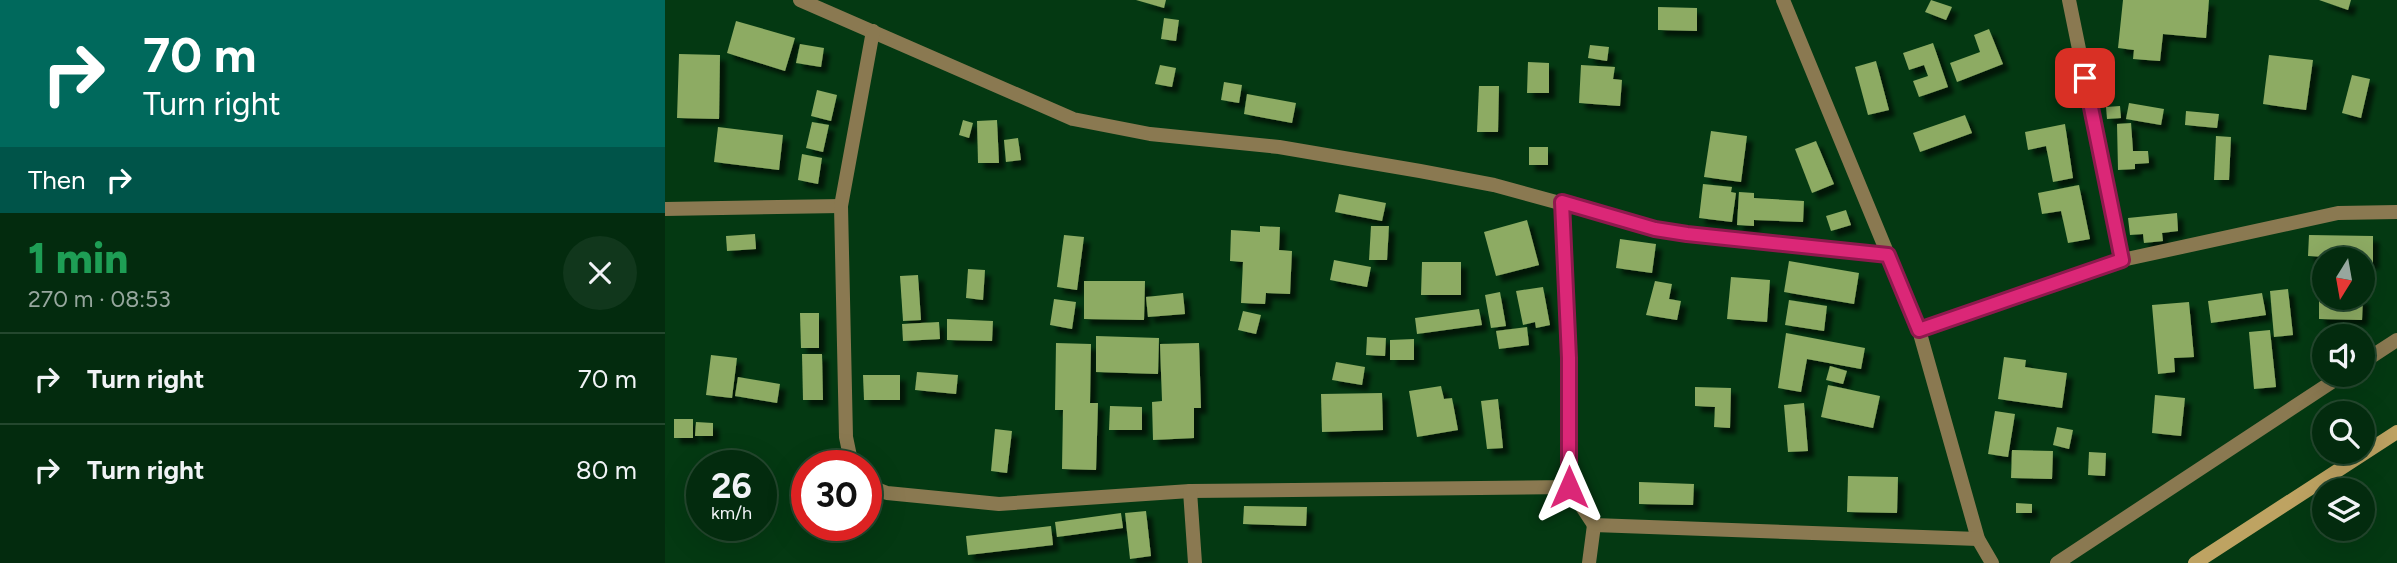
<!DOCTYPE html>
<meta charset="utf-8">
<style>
body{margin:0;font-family:Figtree,sans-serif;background:#11371c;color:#f1f3f6;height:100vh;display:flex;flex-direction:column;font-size:26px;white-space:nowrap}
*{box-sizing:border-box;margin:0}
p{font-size:23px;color:#97a79e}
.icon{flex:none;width:38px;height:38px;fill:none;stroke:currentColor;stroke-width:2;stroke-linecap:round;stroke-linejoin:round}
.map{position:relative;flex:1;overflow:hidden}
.details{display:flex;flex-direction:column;background:#032b0e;width:665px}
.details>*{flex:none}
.hud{background:#00695c;color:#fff;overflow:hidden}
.needle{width:46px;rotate:191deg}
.fabs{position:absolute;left:1647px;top:247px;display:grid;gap:14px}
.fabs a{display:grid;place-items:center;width:63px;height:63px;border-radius:50%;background:#032b0e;box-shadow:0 7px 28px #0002,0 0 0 2px #24472e;font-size:35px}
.speed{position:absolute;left:21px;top:450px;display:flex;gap:14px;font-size:35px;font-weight:700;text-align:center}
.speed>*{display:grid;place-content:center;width:91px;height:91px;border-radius:50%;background:#032b0e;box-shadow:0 7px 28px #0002,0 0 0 2px #24472e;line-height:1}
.speed small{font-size:18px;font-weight:400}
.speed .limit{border:10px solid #d22;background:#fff;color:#111}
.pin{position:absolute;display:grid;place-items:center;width:60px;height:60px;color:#fff;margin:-30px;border-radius:14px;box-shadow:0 4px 10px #0006}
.me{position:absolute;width:77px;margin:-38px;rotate:0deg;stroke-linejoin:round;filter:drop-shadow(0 0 5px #0008)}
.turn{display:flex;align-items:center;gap:24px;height:147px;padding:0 28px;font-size:32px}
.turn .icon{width:91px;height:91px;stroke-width:2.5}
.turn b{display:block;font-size:49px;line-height:60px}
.then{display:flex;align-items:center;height:66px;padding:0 28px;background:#0003;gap:14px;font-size:26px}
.round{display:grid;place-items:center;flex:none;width:74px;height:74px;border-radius:37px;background:#11371c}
.overview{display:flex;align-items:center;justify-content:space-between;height:119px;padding:0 28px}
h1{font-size:42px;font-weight:800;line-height:52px;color:#1e9e55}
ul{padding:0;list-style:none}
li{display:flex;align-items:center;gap:21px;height:91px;padding:0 28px;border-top:2px solid #24472e}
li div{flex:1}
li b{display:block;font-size:26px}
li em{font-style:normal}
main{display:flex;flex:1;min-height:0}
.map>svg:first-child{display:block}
</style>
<main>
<section class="details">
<div class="hud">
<div class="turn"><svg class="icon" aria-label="right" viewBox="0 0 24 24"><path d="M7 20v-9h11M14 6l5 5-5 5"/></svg><div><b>70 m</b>Turn right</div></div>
<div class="then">Then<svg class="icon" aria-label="right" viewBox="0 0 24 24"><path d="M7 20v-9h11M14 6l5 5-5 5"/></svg></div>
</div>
<div class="overview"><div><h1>1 min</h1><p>270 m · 08:53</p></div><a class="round"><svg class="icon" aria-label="close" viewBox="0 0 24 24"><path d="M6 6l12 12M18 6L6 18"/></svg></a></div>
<ul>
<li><svg class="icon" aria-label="right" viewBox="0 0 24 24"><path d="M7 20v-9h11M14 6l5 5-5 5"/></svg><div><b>Turn right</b></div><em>70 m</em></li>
<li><svg class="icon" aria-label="right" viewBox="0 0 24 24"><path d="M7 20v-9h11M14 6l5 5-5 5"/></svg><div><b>Turn right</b></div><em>80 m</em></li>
</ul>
</section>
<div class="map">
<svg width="1732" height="563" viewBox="0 0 1732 563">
<defs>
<filter id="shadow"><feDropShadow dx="6" dy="6" stdDeviation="2" flood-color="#0009"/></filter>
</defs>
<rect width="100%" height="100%" fill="#043912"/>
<g fill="#8dab63" filter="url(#shadow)">
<polygon points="471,0 501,0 499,8"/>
<polygon points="1266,0 1287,7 1281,20 1260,12"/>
<polygon points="1458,0 1544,0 1541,38 1498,34 1495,61 1468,59 1469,50 1453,48"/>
<polygon points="1654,0 1686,0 1683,10"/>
<polygon points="993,7 1032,8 1032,31 993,30"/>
<polygon points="499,18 514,20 511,41 496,39"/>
<polygon points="71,21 130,38 120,71 62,53"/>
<polygon points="1324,29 1338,64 1292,82 1285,63 1315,52 1309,35"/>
<polygon points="1268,43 1283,87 1254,97 1248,81 1263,76 1259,65 1244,70 1238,53"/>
<polygon points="135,44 159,48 156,67 131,63"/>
<polygon points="925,45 944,47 942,61 923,58"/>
<polygon points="14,54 55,55 54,119 12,118"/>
<polygon points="1604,55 1648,60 1641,110 1598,104"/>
<polygon points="1211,61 1224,110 1203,115 1190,67"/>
<polygon points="863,62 884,63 884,93 862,93"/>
<polygon points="495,65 511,68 507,87 490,84"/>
<polygon points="916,65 950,67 948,79 957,80 955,106 914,103"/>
<polygon points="1687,75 1705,79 1696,118 1677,113"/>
<polygon points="559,82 577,85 574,103 556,100"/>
<polygon points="814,86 834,86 833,132 812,132"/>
<polygon points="152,90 172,95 166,121 146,116"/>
<polygon points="582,94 631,103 627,123 579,114"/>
<polygon points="1464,103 1499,109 1496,125 1461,119"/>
<polygon points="1455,106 1456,118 1442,119 1441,107"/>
<polygon points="1521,111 1554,114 1552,128 1520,125"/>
<polygon points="1300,115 1307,133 1255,152 1248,133"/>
<polygon points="298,120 308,123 304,138 294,135"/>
<polygon points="332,120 334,163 313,163 312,121"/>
<polygon points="147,122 164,125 158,152 141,148"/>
<polygon points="1466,123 1468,151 1483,151 1484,163 1470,164 1470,169 1453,170 1452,124"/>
<polygon points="1400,124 1408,178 1388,182 1381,146 1363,150 1360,132"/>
<polygon points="53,127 118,135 114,170 49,162"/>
<polygon points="1046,131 1082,136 1076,182 1039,177"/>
<polygon points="1551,136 1566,137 1564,180 1549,180"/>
<polygon points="353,138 356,160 341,162 339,140"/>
<polygon points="1151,141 1169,184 1147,193 1130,149"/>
<rect x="864" y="147" width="19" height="18"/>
<polygon points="137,154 157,158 153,184 133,180"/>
<polygon points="1038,184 1067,187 1066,192 1071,193 1067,222 1034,218"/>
<polygon points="1414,185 1425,239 1403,243 1396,211 1377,214 1373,193"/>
<polygon points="1074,192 1089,193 1089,198 1139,201 1138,222 1089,220 1089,226 1072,225"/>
<polygon points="674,194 721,203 717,221 670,212"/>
<polygon points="1181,210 1186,225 1166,231 1161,216"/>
<polygon points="1512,213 1513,231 1497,233 1498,241 1479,243 1478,234 1465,235 1463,218"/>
<polygon points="862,220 874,265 831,276 819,232"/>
<polygon points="595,226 615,227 614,250 627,251 625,294 601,293 600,304 576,303 578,262 565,261 566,230 595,232"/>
<polygon points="706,226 724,226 722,260 704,260"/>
<polygon points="90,234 91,249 62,251 61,236"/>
<polygon points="399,235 419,237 412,290 392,287"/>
<polygon points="1644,235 1708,236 1708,263 1698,263 1698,259 1643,256"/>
<polygon points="955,239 991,244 987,273 951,268"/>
<polygon points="669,260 706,267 702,287 665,280"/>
<polygon points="1124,261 1194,273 1189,304 1119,292"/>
<polygon points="757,262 796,262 796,295 756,295"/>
<polygon points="303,269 320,270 318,300 301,298"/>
<polygon points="1654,272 1659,272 1659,298 1698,298 1697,320 1654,319"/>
<polygon points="253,275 256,320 238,321 235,276"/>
<polygon points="1066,277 1105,280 1102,322 1062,319"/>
<polygon points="419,281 480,281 479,320 419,319"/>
<polygon points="990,281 1007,284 1004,299 1016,301 1012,320 981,315"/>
<polygon points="878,287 885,325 871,328 870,322 858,325 851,291"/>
<polygon points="1623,289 1628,335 1609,337 1605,291"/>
<polygon points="835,292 841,326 826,328 820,295"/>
<polygon points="518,293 520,314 483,317 481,297"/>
<polygon points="1597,293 1601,315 1546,323 1543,301"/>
<polygon points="389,299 411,302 407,329 385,325"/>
<polygon points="1124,300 1162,306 1159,331 1120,325"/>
<polygon points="1524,302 1529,357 1509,358 1510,372 1493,374 1487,305"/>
<polygon points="814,309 817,325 752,334 750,318"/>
<polygon points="578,311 596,315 591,334 573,330"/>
<polygon points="135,313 154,313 154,348 136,348"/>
<polygon points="282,319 328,321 327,341 282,340"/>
<polygon points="274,322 275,339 238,341 237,324"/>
<polygon points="862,327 864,345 834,349 831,331"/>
<polygon points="1605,330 1611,387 1589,389 1584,332"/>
<polygon points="1121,333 1200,348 1196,369 1142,359 1136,392 1113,388"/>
<polygon points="431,336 494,338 493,374 431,372"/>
<polygon points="702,337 721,338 720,356 701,355"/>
<polygon points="749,339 749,360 725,360 725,340"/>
<polygon points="391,343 426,344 425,403 433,403 431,470 397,469 398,410 390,410"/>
<polygon points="534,343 536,408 529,408 529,438 488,440 487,402 497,401 495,344"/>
<polygon points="137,354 157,354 158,400 138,400"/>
<polygon points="46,355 72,358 67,398 41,395"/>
<polygon points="1339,357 1361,360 1360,367 1402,373 1397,408 1333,399"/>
<polygon points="671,362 700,367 697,385 667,380"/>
<polygon points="1165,366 1182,371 1178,384 1161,380"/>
<polygon points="252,372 293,375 291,394 250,390"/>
<polygon points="198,375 235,375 235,400 199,400"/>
<polygon points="73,377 115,384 112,403 70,396"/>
<polygon points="1163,385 1215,396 1208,428 1156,417"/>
<polygon points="776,386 779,399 787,398 793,430 752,437 744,391"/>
<polygon points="1030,387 1066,388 1065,428 1049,427 1050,407 1030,406"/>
<polygon points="717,393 718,430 657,432 656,394"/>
<polygon points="1490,395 1520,398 1516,436 1487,433"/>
<polygon points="833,399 838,448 822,449 816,401"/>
<polygon points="1139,403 1143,451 1123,452 1119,405"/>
<polygon points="445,406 477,407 477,430 444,430"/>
<polygon points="1330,411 1350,414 1343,457 1323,454"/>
<rect x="9" y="419" width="19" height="19"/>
<polygon points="31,422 48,423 48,436 30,436"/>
<polygon points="1392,427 1408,430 1404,449 1388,445"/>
<polygon points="330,429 347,431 342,473 326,471"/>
<polygon points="1347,450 1388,451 1387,479 1346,478"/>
<polygon points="1424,452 1441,453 1440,476 1423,475"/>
<polygon points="1183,476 1233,477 1232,513 1182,512"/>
<polygon points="974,482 1029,484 1028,505 974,504"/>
<polygon points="1351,503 1367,504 1367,513 1351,513"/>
<polygon points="579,506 642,507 641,526 578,524"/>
<polygon points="481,511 486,556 465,559 460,513"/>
<polygon points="456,513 458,528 392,537 390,522"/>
<polygon points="386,526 388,545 303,555 301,536"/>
</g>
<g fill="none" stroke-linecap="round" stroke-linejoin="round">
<g stroke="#8a7951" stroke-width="14">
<polyline points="135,0 408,119 485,134 614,147 755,171 829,185 990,229 1022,234 1223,255"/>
<polyline points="1118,0 1254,330 1313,539 1327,563"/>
<polyline points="1404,0 1457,260"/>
<polyline points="0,209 176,206"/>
<polyline points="1254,330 1457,260 1673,213 1732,212"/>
<polyline points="1698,362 1732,340"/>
<polyline points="187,466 181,437 176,206 208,31"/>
<polyline points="201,485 222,493 334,504 525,491 904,487 904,358 897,202"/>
<polyline points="904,487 929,525 1313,539"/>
<polyline points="525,491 530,563"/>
<polyline points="924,563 929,525"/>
<polyline points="1392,563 1679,374"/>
</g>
<polyline stroke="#bea362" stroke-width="14" points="1530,563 1732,432"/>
</g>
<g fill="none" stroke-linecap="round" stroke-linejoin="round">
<defs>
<polyline id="route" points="904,487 904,358 897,202 990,229 1022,234 1223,255 1254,330 1457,260 1420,78"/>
</defs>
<use href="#route" stroke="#8e194d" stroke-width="18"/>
<use href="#route" stroke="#db2777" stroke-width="12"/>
</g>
</svg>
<div class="fabs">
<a><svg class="needle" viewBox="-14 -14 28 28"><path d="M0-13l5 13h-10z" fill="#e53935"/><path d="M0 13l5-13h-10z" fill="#97a79e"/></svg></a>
<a><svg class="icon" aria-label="sound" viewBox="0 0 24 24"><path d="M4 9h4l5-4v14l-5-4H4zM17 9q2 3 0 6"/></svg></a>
<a><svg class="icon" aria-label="search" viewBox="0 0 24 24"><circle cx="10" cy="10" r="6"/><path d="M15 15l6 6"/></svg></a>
<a><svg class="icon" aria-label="layers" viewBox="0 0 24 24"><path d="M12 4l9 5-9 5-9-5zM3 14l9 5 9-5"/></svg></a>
</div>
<div class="speed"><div>26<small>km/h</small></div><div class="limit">30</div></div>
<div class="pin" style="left:1420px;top:78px;background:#d93025"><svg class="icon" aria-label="arrive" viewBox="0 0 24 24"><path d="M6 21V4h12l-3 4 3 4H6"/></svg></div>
<svg class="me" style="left:904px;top:487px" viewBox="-20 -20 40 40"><path d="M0-17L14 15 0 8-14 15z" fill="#db2777" stroke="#fff" stroke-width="4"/></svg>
</div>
</main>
